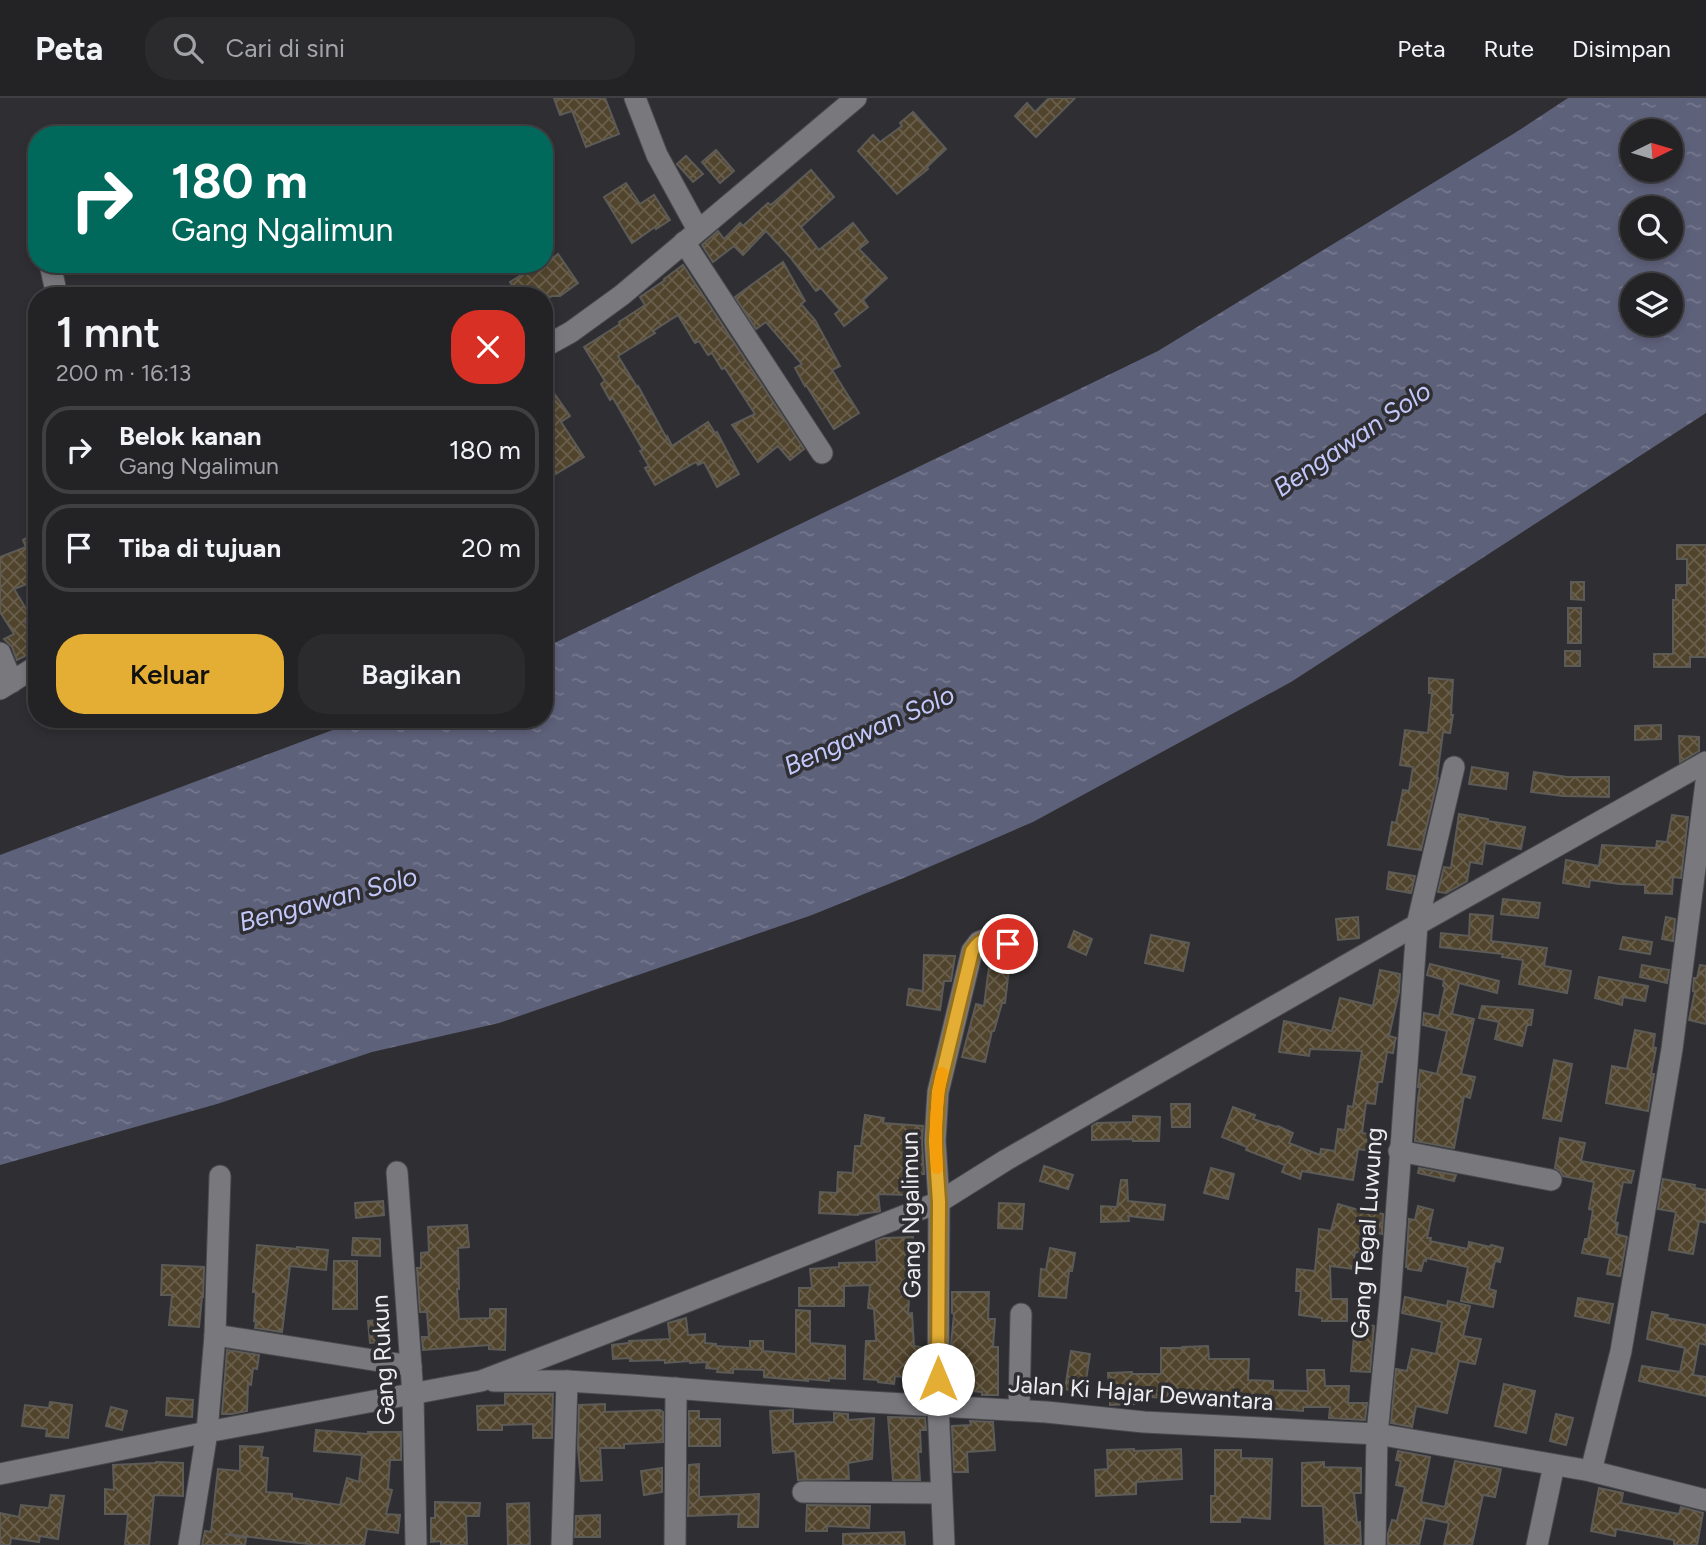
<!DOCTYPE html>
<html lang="id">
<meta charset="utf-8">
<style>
body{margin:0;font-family:Figtree,sans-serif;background:#2b2b2e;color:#f1f3f6;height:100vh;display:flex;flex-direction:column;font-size:26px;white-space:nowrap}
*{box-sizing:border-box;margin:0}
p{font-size:23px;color:#a3a4a7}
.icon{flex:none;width:38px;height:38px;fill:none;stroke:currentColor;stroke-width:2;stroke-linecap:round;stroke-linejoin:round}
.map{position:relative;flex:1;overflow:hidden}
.details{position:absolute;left:28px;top:189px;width:525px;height:441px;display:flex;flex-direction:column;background:#232326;border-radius:28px;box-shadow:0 4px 10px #0003,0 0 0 2px #404043}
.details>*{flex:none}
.guide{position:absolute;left:28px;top:28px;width:525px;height:147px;border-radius:28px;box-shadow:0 4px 10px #0003,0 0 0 2px #404043;background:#00695c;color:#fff;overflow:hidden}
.needle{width:46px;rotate:85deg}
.controls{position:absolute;left:1620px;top:21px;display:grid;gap:14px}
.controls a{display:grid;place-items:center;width:63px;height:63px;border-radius:50%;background:#232326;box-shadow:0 4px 10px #0003,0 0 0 2px #404043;font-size:35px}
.pin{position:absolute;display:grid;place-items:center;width:60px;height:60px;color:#fff;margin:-30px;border:4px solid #fff;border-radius:50%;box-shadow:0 2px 7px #0007}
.me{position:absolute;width:77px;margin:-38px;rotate:0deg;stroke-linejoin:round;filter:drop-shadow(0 0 5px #0008)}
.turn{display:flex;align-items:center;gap:24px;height:147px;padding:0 28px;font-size:32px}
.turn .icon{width:91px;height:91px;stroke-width:2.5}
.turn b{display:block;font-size:49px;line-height:60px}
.round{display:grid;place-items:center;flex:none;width:74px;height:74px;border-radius:28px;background:#2b2b2e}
.overview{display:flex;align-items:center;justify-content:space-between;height:119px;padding:0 28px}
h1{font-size:42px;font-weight:600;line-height:52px}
.primary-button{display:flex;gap:14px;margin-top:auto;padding:14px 28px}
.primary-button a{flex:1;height:80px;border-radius:28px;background:#e4ae35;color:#111;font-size:28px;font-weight:600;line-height:80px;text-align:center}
.primary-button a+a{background:#2b2b2e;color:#f1f3f6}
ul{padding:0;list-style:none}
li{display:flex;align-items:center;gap:21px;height:88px;margin:0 14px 10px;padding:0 14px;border:4px solid #404043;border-radius:28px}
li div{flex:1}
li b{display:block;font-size:26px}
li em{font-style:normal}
header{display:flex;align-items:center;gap:42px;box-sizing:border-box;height:98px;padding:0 35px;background:#232326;border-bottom:2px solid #404043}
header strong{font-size:33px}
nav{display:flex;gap:38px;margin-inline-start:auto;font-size:24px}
.search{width:490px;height:63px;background:#2b2b2e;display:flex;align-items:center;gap:18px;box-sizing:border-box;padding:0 24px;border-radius:28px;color:#a3a4a7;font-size:26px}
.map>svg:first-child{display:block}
</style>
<header>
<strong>Peta</strong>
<div class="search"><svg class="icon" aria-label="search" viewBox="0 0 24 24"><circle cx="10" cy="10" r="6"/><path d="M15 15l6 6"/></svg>Cari di sini</div>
<nav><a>Peta</a><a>Rute</a><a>Disimpan</a></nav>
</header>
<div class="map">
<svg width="1706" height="1447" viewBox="0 0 1706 1447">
<defs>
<pattern id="water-ripples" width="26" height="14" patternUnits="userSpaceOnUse" patternTransform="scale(1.75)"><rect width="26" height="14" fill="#5e617a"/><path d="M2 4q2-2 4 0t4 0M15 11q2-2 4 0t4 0" fill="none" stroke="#75788d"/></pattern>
<pattern id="building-cross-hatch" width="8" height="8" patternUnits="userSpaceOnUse" patternTransform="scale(1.75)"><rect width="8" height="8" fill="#51442d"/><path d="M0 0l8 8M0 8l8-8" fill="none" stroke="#6a5f4c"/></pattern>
</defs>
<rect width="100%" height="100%" fill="#2f2f33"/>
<path fill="url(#water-ripples)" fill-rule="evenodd" d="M 1568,0 L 1706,0 L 1706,315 L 1291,584 L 1033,724 L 906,779 L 812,817 L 499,925 L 372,954 L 217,1006 L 0,1067 L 0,757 L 362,621 L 544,621 L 544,550 L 1158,253 L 1518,33 ZM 1633,33 L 1671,33 L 1671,72 L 1633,72 ZM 1633,110 L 1671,110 L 1671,149 L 1633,149 ZM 1633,187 L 1671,187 L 1671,226 L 1633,226 Z"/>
<g fill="url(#building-cross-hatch)" stroke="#5d5b57" stroke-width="2">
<polygon points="554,0 605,0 619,36 586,49 572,13 560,17"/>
<polygon points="1049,0 1075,0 1036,39 1015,18 1027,5 1035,14"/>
<polygon points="913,14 946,51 927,69 928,71 897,96 858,53 873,37 880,44 902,28 900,25"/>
<polygon points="716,52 734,73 720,85 702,64"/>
<polygon points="686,58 703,76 693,84 677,66"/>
<polygon points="811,72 834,99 801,129 819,152 853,125 868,144 859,151 887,180 863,202 868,209 844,228 835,216 840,212 821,190 816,193 790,159 766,133 743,157 734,148 713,164 702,147 718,133 724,141 740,125 743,128 768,105 771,107"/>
<polygon points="626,85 640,106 654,97 670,122 656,131 655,129 632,145 604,99"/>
<polygon points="558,156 578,185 560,198 552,198 546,202 544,198 519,198 510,184 526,174 520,166 544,166"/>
<polygon points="783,164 805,203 801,206 815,222 840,268 832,272 859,315 834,331 806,287 805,288 795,270 802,266 766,224 756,231 735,199"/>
<polygon points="683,167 804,351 790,362 778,348 758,364 732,327 755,316 725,270 722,271 712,255 708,257 699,243 695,245 678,217 653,233 655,235 618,258 637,289 638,288 666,339 667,338 672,348 708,324 715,335 717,334 739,376 717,389 704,364 698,367 696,364 655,387 645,370 649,368 640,353 643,352 613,300 610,302 601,286 605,283 584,249 620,226 619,224 645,207 640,199 665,182 664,181"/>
<polygon points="544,281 570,318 561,324 584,359 544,383"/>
<polygon points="37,434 37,482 14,491 31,519 25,523 37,546 37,552 17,562 12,549 4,541 14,536 0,514 0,459 26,449 23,442"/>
<polygon points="1677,447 1706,447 1706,559 1690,559 1690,569 1654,569 1654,556 1673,556 1673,502 1676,502 1676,487 1687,487 1687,461 1677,461"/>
<polygon points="1571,484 1584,484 1584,502 1571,501"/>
<rect x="1568" y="510" width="13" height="35"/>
<rect x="1565" y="553" width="15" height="15"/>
<polygon points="1429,580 1453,582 1451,617 1453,617 1450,635 1443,634 1437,679 1438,680 1421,752 1388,747 1392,724 1396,725 1403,692 1409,693 1413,669 1400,667 1405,632 1428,635 1432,595 1429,595"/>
<polygon points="1661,627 1661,641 1635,642 1635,628"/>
<polygon points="1679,638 1699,639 1699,653 1680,664"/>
<polygon points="1472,669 1508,675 1506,691 1469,686"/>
<polygon points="1534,674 1567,679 1609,679 1609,699 1563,698 1531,694"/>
<polygon points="1459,716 1488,721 1488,723 1525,729 1521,751 1485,745 1482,766 1470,764 1467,783 1446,795 1438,794 1444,769 1451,770"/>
<polygon points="1672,717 1688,719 1681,780 1673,779 1672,796 1645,795 1645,787 1620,786 1590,782 1589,789 1563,785 1566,762 1599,768 1602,747 1656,750 1657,743 1667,744"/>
<polygon points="1389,774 1415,778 1411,795 1387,791"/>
<polygon points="1503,801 1540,805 1538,820 1501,816"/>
<polygon points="1470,816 1493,818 1491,843 1547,850 1544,868 1571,873 1567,895 1519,886 1523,862 1502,859 1503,856 1440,849 1441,835 1469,838"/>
<polygon points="1358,819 1359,840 1338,842 1336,821"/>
<polygon points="1666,819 1675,821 1673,843 1662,841"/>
<polygon points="1074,833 1092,841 1086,857 1068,849"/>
<polygon points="1151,837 1189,845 1183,873 1145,865"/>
<polygon points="1623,839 1652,844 1650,856 1620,851"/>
<polygon points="924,857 955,858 951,883 944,883 940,912 907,907 909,891 923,893"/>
<polygon points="1430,866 1499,883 1497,895 1459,885 1452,916 1474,921 1461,976 1475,979 1470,1000 1464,998 1454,1050 1415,1043 1418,1000 1420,989 1418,989 1420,972 1437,976 1447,933 1423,927 1424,915 1439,918 1445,889 1443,888 1444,882 1427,877"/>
<polygon points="1642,867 1669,872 1667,885 1640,879"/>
<polygon points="1700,867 1706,868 1706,926 1689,922 1695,893 1693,893 1694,880 1697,880"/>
<polygon points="989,869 1009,871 1005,905 1002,905 994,933 992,933 985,964 962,959 976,906 984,908"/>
<polygon points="1380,872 1400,876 1399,894 1389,938 1396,940 1395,943 1393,955 1387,954 1382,984 1378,984 1375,1006 1366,1005 1362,1035 1380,1038 1378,1054 1358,1051 1353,1082 1302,1073 1300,1081 1282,1074 1285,1067 1246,1052 1247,1049 1222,1039 1233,1009 1255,1017 1253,1021 1277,1029 1278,1028 1293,1035 1289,1045 1320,1057 1321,1051 1335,1053 1338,1031 1345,1032 1348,1008 1353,1009 1362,953 1310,951 1309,958 1279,954 1284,923 1332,933 1340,900 1373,908"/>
<polygon points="1599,879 1648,888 1645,903 1623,899 1622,907 1595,900"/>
<polygon points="1482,908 1533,912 1531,927 1527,927 1522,948 1495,941 1499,924 1479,920"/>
<polygon points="1635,932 1655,936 1653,949 1656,950 1651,976 1654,976 1648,1013 1606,1005 1612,968 1627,971"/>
<polygon points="1554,962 1572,966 1561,1023 1543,1020"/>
<polygon points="1171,1006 1190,1006 1190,1029 1172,1029"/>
<polygon points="865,1017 884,1020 883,1025 923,1028 922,1044 924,1076 907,1077 906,1097 878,1096 880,1113 877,1114 858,1116 858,1117 819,1115 820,1094 837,1095 838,1074 853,1075 855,1048 861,1048"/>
<polygon points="1133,1018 1160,1019 1159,1043 1133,1043 1133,1041 1092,1042 1092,1028 1097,1025 1133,1024"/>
<polygon points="1560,1040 1585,1045 1581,1063 1634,1073 1631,1085 1623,1084 1615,1124 1618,1125 1616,1136 1627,1139 1620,1178 1607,1176 1610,1160 1582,1155 1585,1141 1588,1141 1593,1112 1589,1111 1594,1084 1563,1078 1560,1073 1555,1070"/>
<polygon points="1044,1068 1073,1077 1068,1091 1040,1083"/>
<polygon points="1211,1070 1234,1076 1228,1101 1204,1095"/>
<polygon points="1419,1070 1456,1077 1454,1083 1418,1075"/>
<polygon points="1663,1081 1695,1087 1694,1090 1706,1092 1706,1125 1699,1123 1693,1156 1669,1152 1676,1114 1658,1111"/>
<polygon points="1121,1082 1127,1082 1128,1103 1165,1107 1163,1122 1128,1118 1129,1123 1101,1124 1101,1108 1117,1109"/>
<polygon points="383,1103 384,1117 356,1120 355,1105"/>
<polygon points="999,1105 1024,1106 1022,1131 998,1130"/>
<polygon points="1338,1106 1362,1113 1362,1111 1383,1116 1382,1136 1374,1134 1371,1156 1355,1154 1353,1171 1330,1168 1331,1201 1347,1201 1347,1223 1322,1223 1322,1220 1299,1217 1301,1193 1296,1193 1297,1171 1315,1173 1319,1131 1331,1133"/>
<polygon points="1418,1108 1433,1112 1427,1140 1431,1140 1430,1143 1468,1151 1469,1144 1490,1149 1491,1147 1503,1150 1500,1164 1495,1163 1489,1191 1496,1193 1493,1209 1461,1203 1468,1169 1426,1160 1426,1163 1424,1162 1421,1173 1408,1171 1408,1169 1406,1169 1409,1121 1415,1122"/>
<polygon points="467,1127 469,1149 458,1150 459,1191 457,1191 459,1221 490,1220 490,1211 506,1211 505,1252 489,1251 489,1247 423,1252 422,1239 429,1239 427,1214 420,1214 417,1170 421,1170 421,1155 429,1154 428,1129"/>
<polygon points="913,1139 912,1189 910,1189 908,1216 912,1215 914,1248 921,1249 918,1281 895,1278 894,1286 878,1284 878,1282 864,1281 866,1243 876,1243 874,1211 868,1210 870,1187 844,1188 844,1208 799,1208 799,1190 812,1190 810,1171 839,1169 839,1165 877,1164 876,1143 884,1140"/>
<polygon points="353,1140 380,1141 380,1158 352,1157"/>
<polygon points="257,1147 297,1151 297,1149 328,1152 326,1172 290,1168 282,1234 255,1230 256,1223 254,1223 256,1194 253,1194"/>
<polygon points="1050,1150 1075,1155 1072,1173 1069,1173 1066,1200 1039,1198 1041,1171 1046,1172"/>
<polygon points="334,1163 357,1163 357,1211 333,1211"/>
<polygon points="162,1167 204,1169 203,1199 202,1199 199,1229 169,1227 172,1197 161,1197"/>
<polygon points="952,1194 989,1194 988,1221 995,1221 993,1249 998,1249 998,1297 982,1297 982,1294 951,1291 951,1247 954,1216 952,1215"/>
<polygon points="1405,1199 1447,1208 1448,1203 1470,1208 1463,1238 1481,1241 1475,1266 1459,1263 1447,1315 1416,1308 1412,1329 1391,1325 1396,1271 1407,1273 1412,1251 1436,1256 1442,1224 1402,1215"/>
<polygon points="1578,1200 1613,1206 1609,1225 1575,1218"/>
<polygon points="796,1212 810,1213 810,1245 845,1248 845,1281 829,1280 829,1283 808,1281 808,1283 764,1279 764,1272 733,1271 733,1275 717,1274 718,1271 706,1270 707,1264 690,1265 690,1263 665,1265 665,1262 630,1263 630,1260 613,1261 612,1247 629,1245 629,1243 670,1241 668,1225 686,1220 688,1237 705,1236 705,1245 716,1246 716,1248 750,1250 750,1243 763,1243 763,1253 796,1256"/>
<polygon points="1652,1214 1668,1217 1667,1220 1706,1227 1706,1247 1699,1245 1693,1277 1706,1279 1706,1298 1639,1283 1642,1268 1680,1274 1685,1250 1647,1241"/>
<polygon points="388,1221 390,1243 370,1245 368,1223"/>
<polygon points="1355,1226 1374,1228 1370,1274 1351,1273"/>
<polygon points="1208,1248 1209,1261 1249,1261 1248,1282 1273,1283 1273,1292 1308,1293 1307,1272 1324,1272 1325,1288 1349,1288 1348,1305 1367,1305 1365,1322 1329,1320 1330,1309 1303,1309 1303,1313 1248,1309 1226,1309 1226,1300 1183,1301 1133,1298 1134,1306 1110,1307 1108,1275 1132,1274 1132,1276 1161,1276 1161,1250 1184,1250 1183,1249"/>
<polygon points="227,1252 259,1257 257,1271 253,1270 251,1287 248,1286 247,1313 231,1316 222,1316"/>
<polygon points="1071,1253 1090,1256 1084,1295 1065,1291"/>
<polygon points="1504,1286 1535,1293 1526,1335 1495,1328"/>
<polygon points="505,1296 553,1296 552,1340 533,1340 533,1326 502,1327 502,1332 478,1332 477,1308 505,1307"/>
<polygon points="167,1300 193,1302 192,1319 166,1317"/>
<polygon points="50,1304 72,1307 68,1340 46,1338 47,1331 22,1328 25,1307 49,1310"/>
<polygon points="605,1306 605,1314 660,1312 663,1314 663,1344 624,1346 624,1350 600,1350 602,1382 581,1383 578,1350 579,1307"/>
<polygon points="111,1309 127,1313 122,1332 106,1328"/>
<polygon points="793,1312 793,1326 834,1324 834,1315 848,1316 848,1322 874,1320 872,1361 848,1365 849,1381 798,1382 795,1353 773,1355 770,1313"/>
<polygon points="689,1313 699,1313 699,1321 720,1321 720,1348 689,1348"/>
<polygon points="1556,1316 1573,1320 1566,1347 1550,1343"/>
<polygon points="888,1319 925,1320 926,1332 920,1332 921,1354 918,1354 920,1382 893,1382"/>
<polygon points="970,1323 993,1324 995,1352 967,1354 968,1374 954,1374 952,1328 971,1327"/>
<polygon points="316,1332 368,1336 368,1334 401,1334 401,1362 390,1362 388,1391 392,1392 386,1416 400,1417 398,1435 367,1431 364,1447 308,1447 308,1446 225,1436 246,1440 245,1447 202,1447 205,1433 211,1434 218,1371 240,1373 240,1348 263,1349 261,1359 268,1360 266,1394 292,1396 292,1400 340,1407 347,1380 359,1384 362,1357 314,1353"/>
<polygon points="1134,1351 1134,1353 1181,1351 1182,1381 1136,1384 1136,1396 1096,1398 1095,1372 1108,1371 1107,1352"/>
<polygon points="1215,1352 1241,1352 1241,1360 1272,1361 1270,1421 1240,1419 1240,1424 1211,1424 1211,1398 1215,1398"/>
<polygon points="1398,1353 1430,1359 1421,1404 1445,1409 1455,1363 1501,1371 1495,1399 1483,1397 1472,1447 1444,1447 1449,1425 1425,1420 1419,1447 1388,1447 1388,1436 1392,1422 1397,1423 1405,1389 1396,1387 1401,1363 1396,1362"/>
<polygon points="156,1364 183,1365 183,1398 154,1397 149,1447 125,1447 128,1416 105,1416 105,1391 114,1392 113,1367 156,1365"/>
<polygon points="1324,1364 1324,1369 1361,1370 1361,1395 1354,1395 1357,1425 1360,1424 1361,1447 1325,1447 1323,1408 1302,1408 1302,1365"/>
<polygon points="699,1366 699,1399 759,1396 758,1429 738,1429 739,1416 688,1418 689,1367"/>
<polygon points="662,1370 662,1394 644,1397 641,1373"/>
<polygon points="1599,1390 1623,1395 1621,1405 1679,1416 1681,1409 1703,1415 1697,1447 1674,1447 1674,1442 1616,1431 1615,1438 1591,1433"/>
<polygon points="51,1397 64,1398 58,1441 40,1438 39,1444 11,1440 10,1447 0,1447 0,1415 19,1419 21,1407 49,1410"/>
<polygon points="435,1404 480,1405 479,1418 466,1418 467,1447 441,1447 441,1443 431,1444 431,1420 435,1420"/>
<polygon points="529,1405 530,1447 508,1447 507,1406"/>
<polygon points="807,1407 870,1408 869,1430 827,1428 827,1433 806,1433"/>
<polygon points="600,1417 600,1439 575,1439 576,1418"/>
<polygon points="904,1434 905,1447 843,1447 843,1436"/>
</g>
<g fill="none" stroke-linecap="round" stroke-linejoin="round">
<defs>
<g id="minor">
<polyline points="635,0 657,57 698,132"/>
<polyline points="684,144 822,355"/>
<polyline points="50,166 57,198"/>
<polyline points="544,249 571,234 622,197 856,0"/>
<polyline points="0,555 12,584"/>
<polyline points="0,591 37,568"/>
<polyline points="1399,1053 1551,1082"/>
<polyline points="397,1074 413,1297 416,1447"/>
<polyline points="215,1237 411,1268"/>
<polyline points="494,1283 567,1283 632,1287 817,1301 1046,1314 1144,1324 1377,1336 1591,1373 1706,1402"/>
<polyline points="1019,1312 1021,1216"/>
<polyline points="1591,1373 1621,1253 1672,951 1706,684"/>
<polyline points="0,1376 207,1334 215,1237 220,1078"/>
<polyline points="803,1394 941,1395"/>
<polyline points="189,1447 207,1334 481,1283 640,1222 939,1104 1006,1062 1411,830 1706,664"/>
<polyline points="562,1447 567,1283"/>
<polyline points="675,1447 676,1290"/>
<polyline points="944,1447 938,1306 939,1104 935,1043 938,994 972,853 979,844 989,840 1027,852"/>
<polyline points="1375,1447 1377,1336 1390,1202 1417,827 1454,669"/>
<polyline points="1537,1447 1554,1367"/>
</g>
</defs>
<use href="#minor" stroke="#4a4a4e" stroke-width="23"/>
<use href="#minor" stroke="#78787d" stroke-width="21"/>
</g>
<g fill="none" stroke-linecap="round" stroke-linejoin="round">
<defs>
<path id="route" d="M 938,1281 L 939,1104 L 935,1043 L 938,994 L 972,853 C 984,836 990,841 1008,846"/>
</defs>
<use href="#route" stroke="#947122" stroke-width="18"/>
<use href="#route" stroke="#e4ae35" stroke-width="12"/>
<path stroke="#f59e0b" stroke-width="12" d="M 937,1070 C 935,1038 935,1006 942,975"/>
</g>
<g text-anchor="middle" stroke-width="7" stroke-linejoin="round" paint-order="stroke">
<g font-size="24" fill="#ededf0" stroke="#2f2f33">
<text transform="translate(911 1117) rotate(-91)" y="8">Gang Ngalimun</text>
<text transform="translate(1367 1135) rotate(-86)" y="8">Gang Tegal Luwung</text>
<text transform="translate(383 1262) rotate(-93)" y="8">Gang Rukun</text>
<text transform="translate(1141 1295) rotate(4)" y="8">Jalan Ki Hajar Dewantara</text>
</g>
<g font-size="26" font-style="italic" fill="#c3c8fa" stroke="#2f2f33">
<text transform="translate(1352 341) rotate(-34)" y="9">Bengawan Solo</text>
<text transform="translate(869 632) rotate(-24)" y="9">Bengawan Solo</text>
<text transform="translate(328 801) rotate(-15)" y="9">Bengawan Solo</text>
</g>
</g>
</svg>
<div class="controls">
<a><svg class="needle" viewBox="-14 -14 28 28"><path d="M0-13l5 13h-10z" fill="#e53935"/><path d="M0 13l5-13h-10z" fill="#a3a4a7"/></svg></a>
<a><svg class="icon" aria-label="search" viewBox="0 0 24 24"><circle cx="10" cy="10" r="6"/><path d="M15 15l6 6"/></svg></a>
<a><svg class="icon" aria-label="layers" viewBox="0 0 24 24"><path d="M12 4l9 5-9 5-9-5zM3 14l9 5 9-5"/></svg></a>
</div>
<div class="pin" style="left:1008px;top:846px;background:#d93025"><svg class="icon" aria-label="arrive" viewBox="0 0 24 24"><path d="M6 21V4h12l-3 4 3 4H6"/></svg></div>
<svg class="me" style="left:938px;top:1281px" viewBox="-20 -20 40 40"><circle r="19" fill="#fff"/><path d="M0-13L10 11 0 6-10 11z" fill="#e4ae35"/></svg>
<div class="guide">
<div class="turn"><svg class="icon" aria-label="right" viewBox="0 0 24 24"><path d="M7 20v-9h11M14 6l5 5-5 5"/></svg><div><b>180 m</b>Gang Ngalimun</div></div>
</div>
<section class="details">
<div class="overview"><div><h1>1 mnt</h1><p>200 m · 16:13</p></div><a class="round" style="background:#d93025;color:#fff"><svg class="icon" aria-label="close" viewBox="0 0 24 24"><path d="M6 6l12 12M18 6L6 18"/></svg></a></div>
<ul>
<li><svg class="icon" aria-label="right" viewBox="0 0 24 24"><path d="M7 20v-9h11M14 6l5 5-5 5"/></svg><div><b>Belok kanan</b><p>Gang Ngalimun</p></div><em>180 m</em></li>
<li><svg class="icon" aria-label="arrive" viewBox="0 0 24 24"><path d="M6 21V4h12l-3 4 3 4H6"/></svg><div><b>Tiba di tujuan</b></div><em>20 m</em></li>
</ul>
<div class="primary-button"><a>Keluar</a><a>Bagikan</a></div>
</section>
</div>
